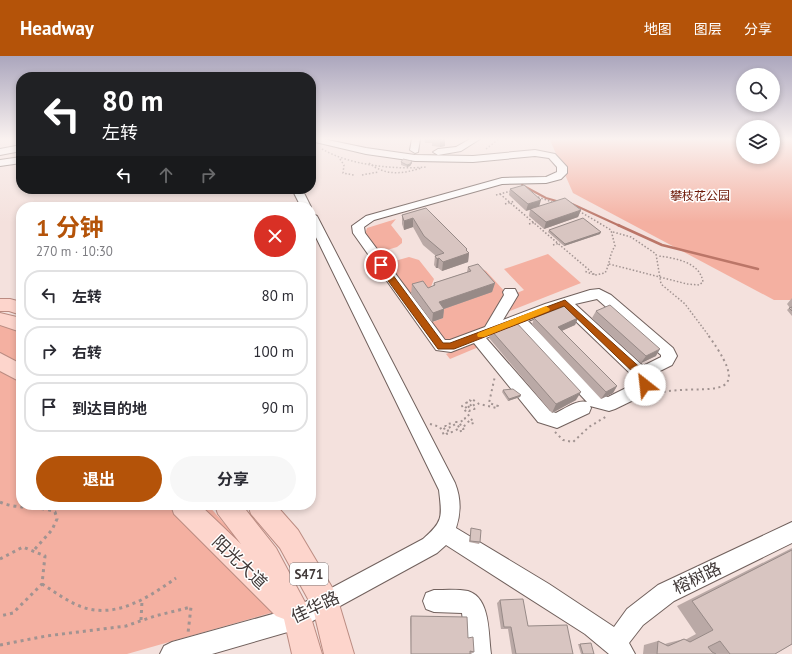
<!DOCTYPE html>
<html lang="zh">
<meta charset="utf-8">
<style>
body{margin:0;font-family:"PT Sans","Noto Sans SC",sans-serif;background:#f7f7f7;color:#2b2b33;height:100vh;display:flex;flex-direction:column;font-size:15px;white-space:nowrap}
*{box-sizing:border-box;margin:0}
p{font-size:13px;color:#7c7c81}
.icon{flex:none;width:22px;height:22px;fill:none;stroke:currentColor;stroke-width:2;stroke-linecap:round;stroke-linejoin:round}
.map{position:relative;flex:1;overflow:hidden}
.panel{position:absolute;left:16px;top:146px;width:300px;height:308px;display:flex;flex-direction:column;background:#fff;border-radius:16px;box-shadow:0 2px 6px #0003}
.panel>*{flex:none}
.hud{position:absolute;left:16px;top:16px;width:300px;height:122px;border-radius:16px;box-shadow:0 2px 6px #0003;background:#202124;color:#fff;overflow:hidden}
.tools{position:absolute;left:736px;top:12px;display:grid;gap:8px}
.tools a{display:grid;place-items:center;width:44px;height:44px;border-radius:50%;background:#fff;box-shadow:0 2px 6px #0003;font-size:20px}
.pin{position:absolute;display:grid;place-items:center;width:34px;height:34px;color:#fff;margin:-17px;border:2px solid #fff;border-radius:50%;box-shadow:0 1px 4px #0007}
.me{position:absolute;width:44px;margin:-22px;rotate:331deg;stroke-linejoin:round;filter:drop-shadow(0 0 3px #0008)}
.turn{display:flex;align-items:center;gap:14px;height:84px;padding:0 20px;font-size:18px}
.turn .icon{width:52px;height:52px;stroke-width:2.5}
.turn b{display:block;font-size:28px;line-height:34px}
.lanes{display:flex;align-items:center;height:38px;padding:0 20px;background:#0003;justify-content:center;gap:20px;direction:ltr}
.lanes .off{opacity:.35}
.round{display:grid;place-items:center;flex:none;width:42px;height:42px;border-radius:21px;background:#f7f7f7}
.head{display:flex;align-items:center;justify-content:space-between;height:68px;padding:0 20px}
h1{font-size:24px;font-weight:700;line-height:30px;color:#b45309}
.button{display:flex;gap:8px;margin-top:auto;padding:8px 20px}
.button a{flex:1;height:46px;border-radius:24px;background:#b45309;color:#fff;font-size:16px;font-weight:700;line-height:46px;text-align:center}
.button a+a{background:#f7f7f7;color:#2b2b33}
ul{padding:0;list-style:none}
li{display:flex;align-items:center;gap:12px;height:50px;margin:0 8px 6px;padding:0 12px;border:2px solid #e1e1e2;border-radius:16px}
li div{flex:1}
li b{display:block;font-size:15px}
li em{font-style:normal}
header{display:flex;align-items:center;gap:24px;box-sizing:border-box;height:56px;padding:0 20px;background:#b45309;color:#fff}
header strong{font-size:19px}
nav{display:flex;gap:22px;margin-inline-start:auto;font-size:14px}
.map>svg:first-child{display:block}
</style>
<header>
<strong>Headway</strong>
<nav><a>地图</a><a>图层</a><a>分享</a></nav>
</header>
<div class="map">
<svg width="792" height="598" viewBox="0 0 792 598">
<rect width="100%" height="100%" fill="#f4e1dd"/>
<g fill="#f4b0a1">
<polygon points="568,83 743,83 743,101 773,101 773,83 792,83 792,244 774,244 573,137 550,84"/>
<polygon points="396,163 391,169 402,183 402,187 397,191 377,197 365,178 367,172"/>
<polygon points="548,198 581,227 505,257 517,237 524,234 504,213"/>
<polygon points="409,201 419,204 434,223 427,241 422,234 407,239 384,208"/>
<polygon points="482,213 486,215 506,237 486,272 445,285 428,268 443,262 438,255"/>
<polygon points="0,268 21,276 21,449 208,449 238,483 281,554 127,598 0,598"/>
<polygon points="477,285 481,290 450,303 446,298"/>
</g>
<g fill="none" stroke-linecap="round" stroke-linejoin="round">
<g stroke="#bb7668" stroke-width="2">
<polyline points="522,129 546,142 560,146"/>
<polyline points="570,147 620,170"/>
</g>
<polyline stroke="#bb7668" stroke-width="2.5" points="618,169 662,189 758,213"/>
<defs>
<g id="minor">
<path d="M 311,83 L 323,83 L 366,92 L 415,99 L 473,100 L 535,94 L 555,98 L 567,111 L 567,117 L 561,123 L 546,127 L 502,128 L 374,164 L 364,171 L 365,177 L 445,284 L 450,284 L 485,271 L 504,239 L 503,236 L 505,233 L 515,233 L 518,239 L 503,264 L 545,248 L 590,234 L 599,233 L 611,239 L 673,292 L 677,300 L 672,309 L 650,320 L 653,326 L 648,337 L 615,353 L 609,355 L 590,350 L 591,352 L 589,357 L 557,372 L 538,366 L 474,287 L 451,296 L 436,294 L 353,177 L 352,170 L 366,160 L 502,122 L 546,121 L 557,116 L 557,111 L 549,102 L 535,100 L 473,106 L 415,105 L 366,98 L 311,85 ZM 597,243 L 661,299 L 661,301 L 643,310 L 575,248 ZM 562,252 L 636,323 L 636,327 L 608,341 L 601,339 L 528,265 ZM 516,270 L 587,346 C 578,343 564,353 556,357 L 550,355 L 486,282 Z"/>
<polygon points="412,83 420,83 418,96 415,97 410,94"/>
<polygon points="470,83 480,83 461,95 438,99 433,96 438,93 456,91"/>
<polygon points="21,89 21,95 0,99 0,93"/>
<polygon points="21,101 21,107 0,110 0,104"/>
<polygon points="292,133 302,133 311,151 311,152 301,151"/>
<path d="M 311,157 L 317,160 L 455,427 C 461,442 461,457 456,472 L 549,528 L 614,571 L 627,553 L 658,529 L 792,466 L 792,487 L 674,545 L 643,569 L 629,587 L 635,598 L 609,598 L 585,578 L 446,489 L 437,497 L 298,573 L 212,598 L 160,598 L 164,590 L 172,586 L 294,552 L 423,483 C 444,465 442,460 439,434 L 311,171 Z"/>
<path d="M 434,534 C 445,534 458,533 468,535 C 491,542 488,579 491,598 L 467,598 L 462,557 L 434,556 L 426,553 L 423,545 L 426,537 Z"/>
</g>
<g id="major">
<polygon points="0,243 10,243 21,246 21,259 9,255 0,255"/>
<polygon points="0,257 21,262 21,276 0,269"/>
<polygon points="0,297 21,308 21,326 0,315"/>
<polygon points="171,449 200,449 241,488 218,458 215,449 242,449 276,492 308,552 322,598 292,598 284,563 276,560 174,458"/>
<polygon points="248,449 276,449 298,474 336,538 354,598 324,598 313,552 280,492 251,458"/>
</g>
</defs>
<use href="#minor" stroke="#71615d" stroke-width="2"/>
<use href="#major" stroke="#bb8c82" stroke-width="2"/>
<g stroke="#a19391" stroke-width="1.5" stroke-dasharray="1.5 2" stroke-linecap="butt">
<path d="M 322,93 C 349,109 395,114 426,111"/>
<polyline points="486,93 499,83"/>
<polyline points="340,103 344,109 343,117 354,119"/>
<path d="M 369,107 C 385,120 403,118 421,112"/>
<polyline points="362,119 378,116"/>
<polyline points="500,138 595,219"/>
<polyline points="496,139 511,135"/>
<polyline points="538,141 552,146"/>
<polyline points="505,148 515,145"/>
<path d="M 579,155 L 611,174 L 615,190 C 609,199 610,208 605,217 L 595,219 L 584,215"/>
<polyline points="529,168 536,166"/>
<polyline points="613,176 631,181 656,198 661,228 685,248 709,280"/>
<polyline points="553,189 560,187"/>
<path d="M 609,208 L 687,228 L 699,229 L 703,226 C 700,206 675,202 658,200"/>
</g>
<g stroke="#a19391" stroke-width="2" stroke-dasharray="2 3.5" stroke-linecap="butt">
<path d="M 653,339 C 694,323 764,356 708,279"/>
<polyline points="430,368 440,371 444,379 447,378 443,370 446,370 449,377 452,376 448,368 453,367 458,376 461,375 456,366 459,366 463,373 466,372 461,364 466,362 470,368 474,367 462,350 464,349 469,355 471,354 466,347 468,346 474,353 476,352 470,344 472,343 479,348 497,352 498,350 489,347 495,320"/>
<polyline points="555,376 563,384 573,386 589,371 607,360"/>
</g>
<g stroke="#a19391" stroke-width="3" stroke-dasharray="3 4" stroke-linecap="butt">
<path d="M 0,446 C 18,454 37,449 55,456 L 57,463 L 52,474 L 33,495"/>
<polyline points="0,503 23,491 45,500 42,528 13,557 0,560"/>
<path d="M 42,528 C 55,536 68,546 82,551 C 117,563 149,541 176,522"/>
<polyline points="141,564 142,545"/>
<polyline points="0,589 46,580 126,570 155,560 191,551 188,577"/>
</g>
<use href="#minor" fill="#fff" fill-rule="evenodd"/>
<use href="#major" fill="#fdd5cc" fill-rule="evenodd"/>
</g>
<g fill="#baa9a6">
<polygon points="424,83 445,83 445,90 440,91 432,90 432,87 425,87"/>
<polygon points="412,105 412,107 410,110 407,111 401,109 401,106"/>
<polygon points="510,133 540,150 581,154 578,161 544,173 529,160 530,153 526,155 509,139"/>
<polygon points="426,152 469,197 468,206 442,215 438,212 436,212 434,209 435,200 436,200 423,189 413,171 404,174 402,168 402,159"/>
<polygon points="549,174 600,178 564,190 548,176"/>
<polygon points="468,211 495,227 492,236 444,253 443,262 432,266 411,238 412,228 428,232 433,230 434,227 467,216"/>
<polygon points="792,242 792,260 787,254 789,252 790,252 787,248"/>
<polygon points="596,255 656,300 641,307 592,262"/>
<polygon points="534,262 578,262 575,269 561,275 617,330 613,337 601,343 532,269"/>
<polygon points="491,274 576,344 552,357 489,282"/>
<polygon points="503,334 521,339 520,341 508,345 502,336"/>
<polygon points="471,472 480,486 479,488 469,486"/>
<polygon points="792,492 792,588 775,598 643,598 644,589 658,585 665,588 668,587 684,583 685,584 696,578 677,550"/>
<polygon points="500,544 528,570 573,598 512,598 508,573 501,573 497,547"/>
<polygon points="411,560 468,582 474,596 471,598 411,598 410,563"/>
<polygon points="578,588 580,588 594,598 581,598"/>
</g>
<g fill="#978a87">
<polygon points="440,83 445,83 445,90 440,91"/>
<polygon points="412,105 412,107 410,110 407,111 407,109"/>
<polygon points="541,144 539,151 526,155 528,148"/>
<polygon points="581,154 578,161 544,173 546,166"/>
<polygon points="413,162 413,171 404,174 404,165"/>
<polygon points="601,176 600,178 564,190 565,188"/>
<polygon points="467,193 467,198 469,197 468,206 442,215 443,206"/>
<polygon points="439,202 438,212 436,212 437,203"/>
<polygon points="495,227 492,236 438,255 439,246"/>
<polygon points="444,253 443,262 432,266 433,257"/>
<polygon points="578,262 575,269 555,278 558,271"/>
<polygon points="660,293 656,300 641,307 646,300"/>
<polygon points="617,330 613,337 601,343 606,336"/>
<polygon points="581,336 576,344 552,357 556,348"/>
<polygon points="521,339 520,341 508,345 509,343"/>
</g>
<g fill="#d8c5c1" stroke="#978a87">
<polygon points="403,103 412,105 410,108 407,109 401,106"/>
<polygon points="524,129 541,144 528,148 510,133"/>
<polygon points="565,142 581,154 546,166 530,153"/>
<polygon points="426,152 467,193 466,194 469,197 443,206 439,202 437,203 435,200 444,197 424,180 413,162 404,165 402,159"/>
<polygon points="583,162 601,176 565,188 549,174"/>
<polygon points="478,208 495,227 439,246 444,253 433,257 412,228 423,225 428,232 435,229 434,227 471,215 468,211"/>
<polygon points="610,249 660,293 646,300 596,255"/>
<polygon points="565,250 578,262 558,271 617,330 606,336 534,262"/>
<polygon points="792,251 792,255 789,252"/>
<polygon points="514,264 581,336 556,348 491,274"/>
<polygon points="513,333 521,339 509,343 503,334"/>
<polygon points="471,472 481,474 480,486 470,485"/>
<polygon points="792,494 792,588 775,598 730,598 720,585 708,591 712,596 716,598 657,598 658,585 668,590 684,583 690,586 713,574 692,545"/>
<polygon points="523,543 528,570 567,569 573,598 516,598 511,571 504,571 500,544"/>
<polygon points="411,560 467,561 468,582 473,581 474,596 470,595 470,598 411,598"/>
<polygon points="591,587 594,598 583,598 580,588"/>
</g>
<linearGradient id="sky" x2="0" y2="1"><stop stop-color="#aba6bd"/><stop offset="0.5" stop-color="#faf2f0"/><stop offset="1" stop-color="#faf2f0" stop-opacity="0"/></linearGradient>
<rect width="792" height="166" fill="url(#sky)"/>
<polygon fill="#b45309" stroke="#753606" points="378,207 384,207 443,287 450,287 565,244 645,316 649,323 650,329 645,333 641,332 639,322 564,250 454,293 438,293 378,211"/>
<polygon fill="#f59e0b" points="546,250 550,253 549,255 484,281 478,281 477,279 478,277"/>
<g text-anchor="middle" stroke-width="3" stroke-linejoin="round" paint-order="stroke">
<g font-size="12" fill="#6d1908" stroke="#fff">
<text x="700" y="144">攀枝花公园</text>
</g>
<rect fill="#fff" stroke="#7a7474" stroke-width="1" x="290" y="507" width="38" height="22" rx="3"/>
<g font-size="13" font-weight="bold" fill="#413938">
<text x="309" y="523">S471</text>
</g>
<g font-size="17" fill="#413938" stroke="#fff">
<text transform="translate(240 506) rotate(44)" y="6">阳光大道</text>
<text transform="translate(697 522) rotate(-26)" y="6">榕树路</text>
<text transform="translate(315 551) rotate(-25)" y="6">佳华路</text>
</g>
</g>
</svg>
<div class="tools">
<a><svg class="icon" aria-label="search" viewBox="0 0 24 24"><circle cx="10" cy="10" r="6"/><path d="M15 15l6 6"/></svg></a>
<a><svg class="icon" aria-label="layers" viewBox="0 0 24 24"><path d="M12 4l9 5-9 5-9-5zM3 14l9 5 9-5"/></svg></a>
</div>
<div class="pin" style="left:381px;top:209px;background:#d93025"><svg class="icon" aria-label="arrive" viewBox="0 0 24 24"><path d="M6 21V4h12l-3 4 3 4H6"/></svg></div>
<svg class="me" style="left:645px;top:329px" viewBox="-20 -20 40 40"><circle r="19" fill="#fff"/><path d="M0-13L10 11 0 6-10 11z" fill="#b45309"/></svg>
<div class="hud">
<div class="turn"><svg class="icon" aria-label="left" viewBox="0 0 24 24"><path d="M17 20v-9H6M10 6l-5 5 5 5"/></svg><div><b>80 m</b>左转</div></div>
<div class="lanes"><svg class="icon" aria-label="left" viewBox="0 0 24 24"><path d="M17 20v-9H6M10 6l-5 5 5 5"/></svg><svg class="icon off" aria-label="ahead" viewBox="0 0 24 24"><path d="M12 20V5M6 11l6-6 6 6"/></svg><svg class="icon off" aria-label="right" viewBox="0 0 24 24"><path d="M7 20v-9h11M14 6l5 5-5 5"/></svg></div>
</div>
<section class="panel">
<div class="head"><div><h1>1 分钟</h1><p>270 m · 10:30</p></div><a class="round" style="background:#d93025;color:#fff"><svg class="icon" aria-label="close" viewBox="0 0 24 24"><path d="M6 6l12 12M18 6L6 18"/></svg></a></div>
<ul>
<li><svg class="icon" aria-label="left" viewBox="0 0 24 24"><path d="M17 20v-9H6M10 6l-5 5 5 5"/></svg><div><b>左转</b></div><em>80 m</em></li>
<li><svg class="icon" aria-label="right" viewBox="0 0 24 24"><path d="M7 20v-9h11M14 6l5 5-5 5"/></svg><div><b>右转</b></div><em>100 m</em></li>
<li><svg class="icon" aria-label="arrive" viewBox="0 0 24 24"><path d="M6 21V4h12l-3 4 3 4H6"/></svg><div><b>到达目的地</b></div><em>90 m</em></li>
</ul>
<div class="button"><a>退出</a><a>分享</a></div>
</section>
</div>
